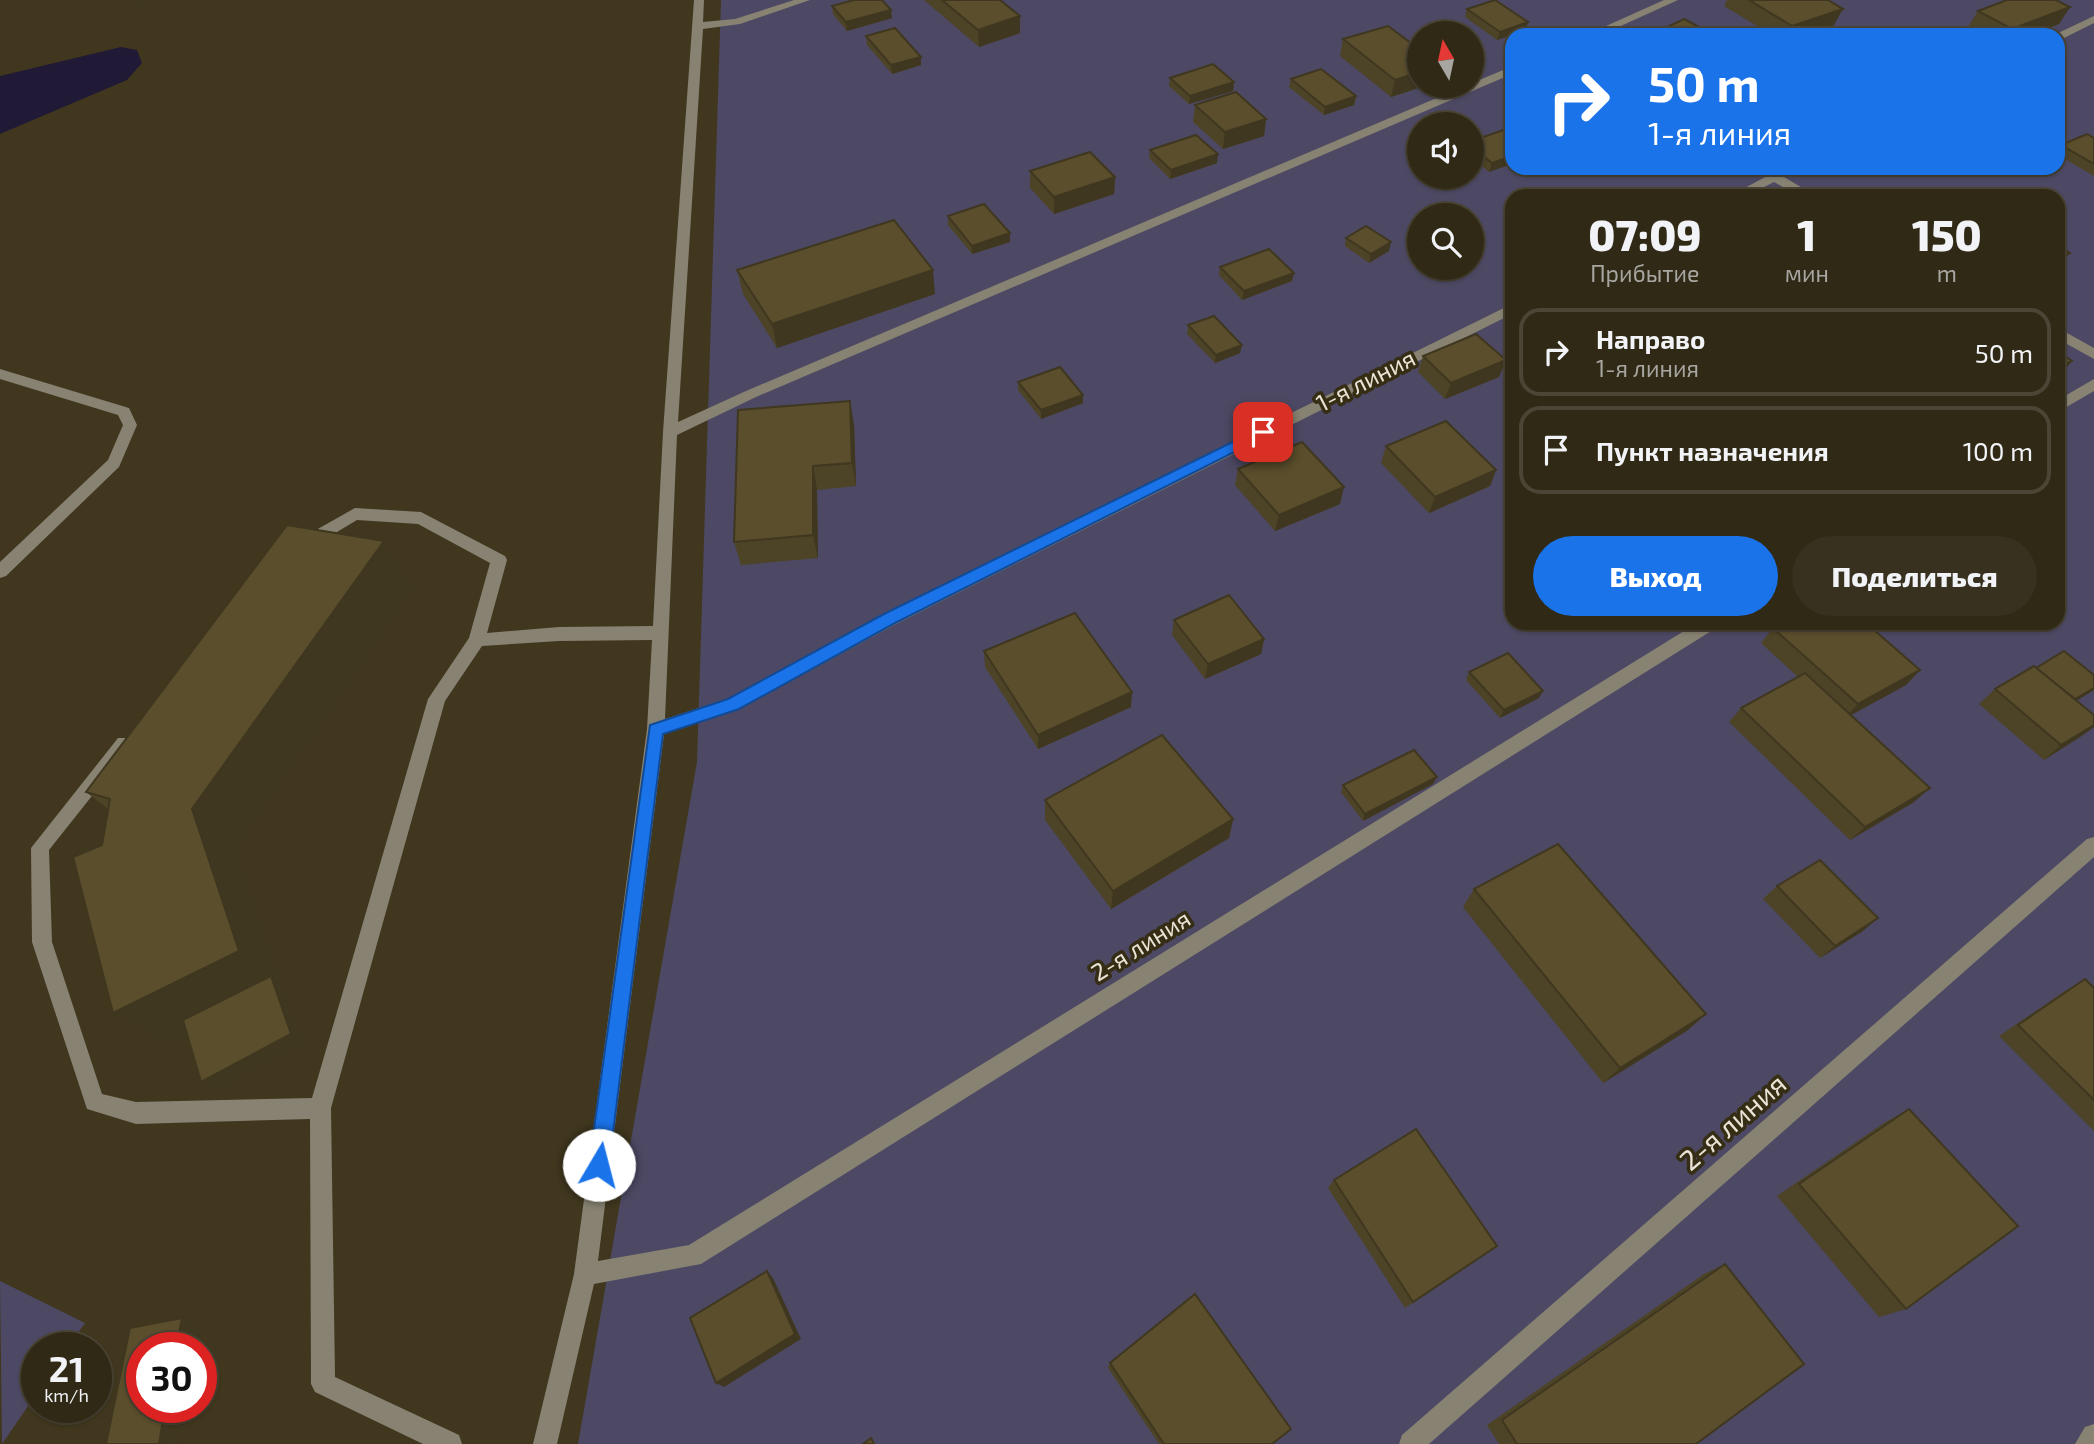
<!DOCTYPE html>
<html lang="ru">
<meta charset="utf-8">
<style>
body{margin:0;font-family:"Exo 2",sans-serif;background:#38311f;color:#f1f3f6;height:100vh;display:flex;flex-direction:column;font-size:26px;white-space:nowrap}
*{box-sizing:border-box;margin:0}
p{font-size:23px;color:#a8a6a1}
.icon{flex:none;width:38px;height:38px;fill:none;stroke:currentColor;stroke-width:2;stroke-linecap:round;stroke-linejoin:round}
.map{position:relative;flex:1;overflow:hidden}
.drawer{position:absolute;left:1505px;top:189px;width:560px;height:441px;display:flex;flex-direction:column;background:#302916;border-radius:21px;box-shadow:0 2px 5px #0004,0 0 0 2px #4b4535}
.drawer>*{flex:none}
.banner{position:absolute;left:1505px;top:28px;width:560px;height:147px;border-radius:21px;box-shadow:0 2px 5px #0004,0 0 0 2px #4b4535;background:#1a73e8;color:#fff;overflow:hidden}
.needle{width:46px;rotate:351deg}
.buttons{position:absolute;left:1407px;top:21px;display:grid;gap:14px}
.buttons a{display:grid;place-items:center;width:77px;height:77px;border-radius:50%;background:#302916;box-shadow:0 2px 5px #0004,0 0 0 2px #4b4535;font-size:35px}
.speed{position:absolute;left:21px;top:1332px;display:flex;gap:14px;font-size:35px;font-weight:700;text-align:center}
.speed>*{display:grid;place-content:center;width:91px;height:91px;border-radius:50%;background:#302916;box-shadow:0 2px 5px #0004,0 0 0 2px #4b4535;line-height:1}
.speed small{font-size:18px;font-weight:400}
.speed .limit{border:10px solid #d22;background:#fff;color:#111}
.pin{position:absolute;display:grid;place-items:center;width:60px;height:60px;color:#fff;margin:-30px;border-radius:14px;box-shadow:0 4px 10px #0006}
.me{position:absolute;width:77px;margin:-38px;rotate:8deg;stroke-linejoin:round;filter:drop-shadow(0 0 5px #0008)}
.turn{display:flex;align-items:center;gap:24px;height:147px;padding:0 28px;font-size:32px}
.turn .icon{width:91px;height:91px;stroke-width:2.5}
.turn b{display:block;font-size:49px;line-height:60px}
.eta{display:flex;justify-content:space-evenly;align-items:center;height:119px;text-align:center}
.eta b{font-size:42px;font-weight:800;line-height:49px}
.action{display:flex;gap:14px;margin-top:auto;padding:14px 28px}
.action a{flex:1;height:80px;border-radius:42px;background:#1a73e8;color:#fff;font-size:28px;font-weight:800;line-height:80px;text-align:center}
.action a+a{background:#38311f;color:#f1f3f6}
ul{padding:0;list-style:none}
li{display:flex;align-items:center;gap:21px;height:88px;margin:0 14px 10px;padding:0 14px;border:4px solid #4b4535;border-radius:21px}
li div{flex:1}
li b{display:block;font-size:26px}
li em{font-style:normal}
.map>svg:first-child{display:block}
</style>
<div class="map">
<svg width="2094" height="1444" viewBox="0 0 2094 1444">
<rect width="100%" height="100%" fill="#40371e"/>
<g fill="#4d4964" fill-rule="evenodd">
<path d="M 721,0 L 2094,0 L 2094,1444 L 578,1444 L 697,762 ZM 1419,33 L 1472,33 L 1472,86 L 1419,86 ZM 1512,35 L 2058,35 L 2058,168 L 1512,168 ZM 1419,124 L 1472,124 L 1472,177 L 1419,177 ZM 1512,196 L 2058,196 L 2058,623 L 1512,623 ZM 1419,215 L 1472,215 L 1472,268 L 1419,268 Z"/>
<polygon points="0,1281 85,1323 68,1347 37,1348 37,1393 2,1444"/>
</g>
<polygon fill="#201a36" points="121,47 137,50 142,63 127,80 0,134 0,76"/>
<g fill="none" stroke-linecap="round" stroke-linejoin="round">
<g fill="#878272" fill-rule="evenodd">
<polygon points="694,0 704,0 703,22 735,19 794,0 810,0 740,24 703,29 678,422 746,391 1465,86 1472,86 1472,83 1508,68 1512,67 1512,74 756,397 677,435 665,719 727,699 884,614 1512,304 1512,314 896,624 739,709 664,734 598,1261 689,1245 1697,623 1718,623 1716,628 701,1264 594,1284 557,1444 533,1444 574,1274 647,729 652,640 559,641 482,646 445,701 331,1108 335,1377 459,1435 462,1444 423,1444 315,1392 311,1384 310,1119 136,1124 87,1109 32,942 31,848 118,738 130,738 133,743 130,748 49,850 52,942 102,1094 136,1102 312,1098 428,699 469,638 490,563 418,524 357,520 312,547 306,549 298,543 300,539 355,508 421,512 505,556 507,560 487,633 559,627 653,626 663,432"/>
<polygon points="1664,0 1678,0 1601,35 1586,35"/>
<polygon points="2094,16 2094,23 2062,39 2058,40 2058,35 2054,35"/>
<polygon points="1782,168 1798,168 1784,177 1816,196 1800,196 1774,182 1746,196 1730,196"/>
<polygon points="2058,328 2094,348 2094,359 2058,339"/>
<polygon points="0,369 129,408 137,425 119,467 6,576 0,578 0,562 108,460 123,425 118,415 0,379"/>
<polygon points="2094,379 2094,391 2058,412 2058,400"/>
<polygon points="2094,837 2094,857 1429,1444 1399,1444 1402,1435 2087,839"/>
<polygon points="2094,1424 2094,1444 2075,1444 2085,1427"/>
</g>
</g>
<g fill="#4d4326">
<polygon points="924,0 1000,0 1020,33 979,47"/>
<polygon points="1727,0 1828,0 1834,25 1806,35 1772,35 1724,6"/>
<polygon points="832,6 892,18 847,31 833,14"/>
<polygon points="2070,7 2059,24 2029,35 1982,35 1968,27 1978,11"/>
<polygon points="1467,9 1528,22 1525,31 1497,40 1465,17"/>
<polygon points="1667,27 1714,35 1663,35"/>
<polygon points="866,36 921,65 892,74 867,45"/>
<polygon points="1343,39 1419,86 1424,86 1391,97 1340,56"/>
<polygon points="1170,78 1234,82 1233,91 1189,104 1169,86"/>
<polygon points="1291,79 1356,96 1354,105 1324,115 1289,87"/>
<polygon points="1195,105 1266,119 1264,136 1223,149 1193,122"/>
<polygon points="1509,128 1489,172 1472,158 1472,141"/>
<polygon points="2094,138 2094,176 2058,155 2058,148 2061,145"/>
<polygon points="1150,150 1217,163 1170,179 1149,158"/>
<polygon points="1030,171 1115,177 1114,194 1054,214 1030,188"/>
<polygon points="948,216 1010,242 972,254 948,225"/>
<polygon points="1346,238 1389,251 1369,263 1345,246"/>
<polygon points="1220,267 1292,281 1242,300 1219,275"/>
<polygon points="737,270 935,294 777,348 743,294"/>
<polygon points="1188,325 1240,353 1215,363 1187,334"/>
<polygon points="1423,356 1506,360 1499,377 1445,399 1418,372"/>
<polygon points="1018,382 1083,403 1041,419 1018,390"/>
<polygon points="854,425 856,486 817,490 818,558 741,565 734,542"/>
<polygon points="1386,446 1496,470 1490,486 1429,513 1381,463"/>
<polygon points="1238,469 1340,504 1275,531 1235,485"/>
<polygon points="384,541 416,590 238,851 306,1045 218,1092 201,1082 188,1037 169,1047 113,1013 102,845 108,809 86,792"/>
<polygon points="1174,620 1264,639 1261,654 1205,679 1172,635"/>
<polygon points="1773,628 1920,670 1906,685 1850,715 1914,802 1850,840 1729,722 1741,708 1798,677 1761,643"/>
<polygon points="984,651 1131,707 1038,749 985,667"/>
<polygon points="2036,668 2094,690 2076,701 2083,735 2044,760 1979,704 1995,689"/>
<polygon points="1469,672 1539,698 1500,718 1466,680"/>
<polygon points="1433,784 1363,821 1341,792 1343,785"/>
<polygon points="1045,800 1233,819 1229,838 1111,909 1045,820"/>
<polygon points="1777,886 1863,931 1820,958 1763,899"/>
<polygon points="1474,889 1706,1014 1688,1030 1603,1083 1463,907"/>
<polygon points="2085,979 2094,988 2094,1131 1999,1036 2065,991"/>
<polygon points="1909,1109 1906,1309 1879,1317 1777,1196 1884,1123"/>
<polygon points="1334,1180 1497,1246 1405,1308 1328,1188"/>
<polygon points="1725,1264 1696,1444 1499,1444 1487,1425 1704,1274"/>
<polygon points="1110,1363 1272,1444 1159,1444 1108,1368"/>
</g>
<g fill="#3f371f">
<polygon points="130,0 175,0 135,8"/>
<polygon points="2070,7 2059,24 2029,35 2008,35 2012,29"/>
<polygon points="1843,9 1834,25 1806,35 1788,35 1792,26"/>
<polygon points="891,10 892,18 847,31 846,22"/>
<polygon points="1020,16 1020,33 979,47 978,30"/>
<polygon points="1528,22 1525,31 1497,40 1500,32"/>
<polygon points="921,57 921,65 892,74 891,65"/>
<polygon points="1419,72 1419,86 1424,86 1391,97 1395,80"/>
<polygon points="1234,82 1233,91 1189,104 1190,96"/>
<polygon points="1356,96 1354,105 1324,115 1325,107"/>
<polygon points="1266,119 1264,136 1223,149 1225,132"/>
<polygon points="1218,154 1217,163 1170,179 1171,170"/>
<polygon points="1512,156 1512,164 1489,172 1492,163"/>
<polygon points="1115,177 1114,194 1054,214 1054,197"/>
<polygon points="1010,233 1010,242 972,254 972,246"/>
<polygon points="1391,242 1389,251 1369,263 1371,254"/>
<polygon points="2070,253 2063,261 2058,264 2058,258"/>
<polygon points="933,270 935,294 777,348 772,324"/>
<polygon points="1294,273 1292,281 1242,300 1244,291"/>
<polygon points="1242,345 1240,353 1215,363 1216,355"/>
<polygon points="1506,360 1499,377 1445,399 1451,383"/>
<polygon points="2072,361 2058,378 2058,368"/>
<polygon points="1083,395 1083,403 1041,419 1041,410"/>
<polygon points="850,401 854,425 856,486 852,463"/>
<polygon points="813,466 817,490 818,558 813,535"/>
<polygon points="1496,470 1490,486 1429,513 1435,497"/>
<polygon points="1344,487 1340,504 1275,531 1279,515"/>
<polygon points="384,541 416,590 238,851 306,1045 218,1092 201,1082 277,992 169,1047 113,1013 192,809"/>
<polygon points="1264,639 1261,654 1205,679 1208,664"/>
<polygon points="1920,670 1906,685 1844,719 1858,704"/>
<polygon points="2094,688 2094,690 2056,713 2065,705"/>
<polygon points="1543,691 1539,698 1500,718 1504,710"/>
<polygon points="1132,692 1131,707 1038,749 1038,735"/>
<polygon points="2094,725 2094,727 2083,735 2044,760 2061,745"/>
<polygon points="1437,777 1433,784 1363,821 1365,814"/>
<polygon points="1930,788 1914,802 1850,840 1865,827"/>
<polygon points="1233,819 1229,838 1111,909 1113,891"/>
<polygon points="1878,918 1863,931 1820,958 1835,946"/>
<polygon points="1706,1014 1688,1030 1603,1083 1620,1068"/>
<polygon points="767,1271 773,1278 801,1339 724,1387 716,1383"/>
<polygon points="182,1318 201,1324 197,1348 176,1348"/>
<polygon points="165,1407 186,1407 180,1444 159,1444"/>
</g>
<g fill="#5a4e2c" stroke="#3f371f" stroke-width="2">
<polygon points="854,0 882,0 891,10 846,22 832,6"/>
<polygon points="942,0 1000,0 1020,16 978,30"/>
<polygon points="1495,0 1528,22 1500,32 1467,9"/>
<polygon points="1749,0 1828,0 1843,9 1792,26"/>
<polygon points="2007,0 2056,0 2070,7 2012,29 1978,11"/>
<polygon points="1684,19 1714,35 1681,35 1667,27"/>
<polygon points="1388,26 1419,49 1419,72 1395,80 1343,39"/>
<polygon points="895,28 921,57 891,65 866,36"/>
<polygon points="1213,64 1234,82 1190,96 1170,78"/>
<polygon points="1321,69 1356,96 1325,107 1291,79"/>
<polygon points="1236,92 1266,119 1225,132 1195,105"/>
<polygon points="1509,128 1512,131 1512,156 1492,163 1472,147 1472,141"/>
<polygon points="2087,134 2094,138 2094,164 2061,145"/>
<polygon points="1196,135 1218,154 1171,170 1150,150"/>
<polygon points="1090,152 1115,177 1054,197 1030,171"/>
<polygon points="984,204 1010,233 972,246 948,216"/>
<polygon points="894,220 933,270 772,324 737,270"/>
<polygon points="1366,226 1391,242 1371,254 1346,238"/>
<polygon points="2058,245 2070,253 2058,258"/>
<polygon points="1269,249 1294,273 1244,291 1220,267"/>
<polygon points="1214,316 1242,345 1216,355 1188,325"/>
<polygon points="1476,334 1506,360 1451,383 1423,356"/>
<polygon points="2058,352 2072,361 2058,368"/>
<polygon points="1060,367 1083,395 1041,410 1018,382"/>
<polygon points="850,401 852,463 813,466 813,535 734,542 738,410"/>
<polygon points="1446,421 1496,470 1435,497 1386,446"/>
<polygon points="1302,442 1344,487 1279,515 1238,469"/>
<polygon points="287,525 384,541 192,809 239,951 113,1013 73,857 102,845 110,799 86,792"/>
<polygon points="1229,595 1264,639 1208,664 1174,620"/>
<polygon points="1075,613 1132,692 1038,735 984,651"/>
<polygon points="1782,623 1866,623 1920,670 1858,704 1773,628"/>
<polygon points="2064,651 2094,675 2094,688 2075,699 2036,668"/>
<polygon points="1508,653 1543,691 1504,710 1469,672"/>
<polygon points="2034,666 2094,715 2094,725 2061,745 1995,689"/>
<polygon points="1805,673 1930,788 1865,827 1741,708"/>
<polygon points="1162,735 1233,819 1113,891 1045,800"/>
<polygon points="1414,750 1437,777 1365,814 1343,785"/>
<polygon points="1558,844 1706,1014 1620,1068 1474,889"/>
<polygon points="1820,860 1878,918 1835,946 1777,886"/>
<polygon points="271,976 291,1034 201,1082 183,1020"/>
<polygon points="2085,979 2094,988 2094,1100 2018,1025"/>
<polygon points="1909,1109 2018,1226 1906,1309 1799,1184"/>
<polygon points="1416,1129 1497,1246 1413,1302 1334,1180"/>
<polygon points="1725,1264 1804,1364 1696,1444 1517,1444 1502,1420"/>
<polygon points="767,1271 795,1334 716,1383 690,1318"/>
<polygon points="1195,1294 1291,1429 1272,1444 1164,1444 1110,1363"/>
<polygon points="182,1318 176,1348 142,1348 142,1407 165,1407 159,1444 106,1444 130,1328"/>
<polygon points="871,1438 874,1444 863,1444"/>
</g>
<polygon fill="#1a73e8" stroke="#114b97" stroke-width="2" points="1263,427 1270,432 1268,435 895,623 739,709 663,734 609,1165 606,1172 599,1175 592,1172 589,1165 650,725 728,699 884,614"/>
<g text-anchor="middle" stroke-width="7" stroke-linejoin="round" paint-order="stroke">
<g font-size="24" fill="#e9e4d5" stroke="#352d14">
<text transform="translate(1366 381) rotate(-27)" y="8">1-я линия</text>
<text transform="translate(1141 946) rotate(-32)" y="8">2-я линия</text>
</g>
<g font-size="28" fill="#e9e4d5" stroke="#352d14">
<text transform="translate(1733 1122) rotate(-41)" y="10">2-я линия</text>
</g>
</g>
</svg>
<div class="buttons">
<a><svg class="needle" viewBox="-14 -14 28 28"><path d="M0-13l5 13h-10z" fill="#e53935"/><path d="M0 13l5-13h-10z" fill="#a8a6a1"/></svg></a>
<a><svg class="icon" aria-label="sound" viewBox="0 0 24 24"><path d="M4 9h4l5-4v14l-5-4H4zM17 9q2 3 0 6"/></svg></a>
<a><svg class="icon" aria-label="search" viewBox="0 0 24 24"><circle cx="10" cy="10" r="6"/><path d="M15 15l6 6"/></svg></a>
</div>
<div class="speed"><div>21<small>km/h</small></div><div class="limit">30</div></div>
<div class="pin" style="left:1263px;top:432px;background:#d93025"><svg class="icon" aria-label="arrive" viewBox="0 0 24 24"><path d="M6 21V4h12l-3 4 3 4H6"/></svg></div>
<svg class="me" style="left:599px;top:1165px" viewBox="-20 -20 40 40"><circle r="19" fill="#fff"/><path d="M0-13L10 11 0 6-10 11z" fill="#1a73e8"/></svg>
<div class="banner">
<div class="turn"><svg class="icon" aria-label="right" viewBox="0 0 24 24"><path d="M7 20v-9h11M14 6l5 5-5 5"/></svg><div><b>50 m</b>1-я линия</div></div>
</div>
<section class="drawer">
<div class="eta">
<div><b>07:09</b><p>Прибытие</p></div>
<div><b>1</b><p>мин</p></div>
<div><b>150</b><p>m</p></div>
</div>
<ul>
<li><svg class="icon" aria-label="right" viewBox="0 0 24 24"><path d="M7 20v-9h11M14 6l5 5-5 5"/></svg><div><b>Направо</b><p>1-я линия</p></div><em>50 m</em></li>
<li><svg class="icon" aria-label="arrive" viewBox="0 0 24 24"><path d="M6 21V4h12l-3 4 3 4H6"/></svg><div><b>Пункт назначения</b></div><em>100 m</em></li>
</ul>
<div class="action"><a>Выход</a><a>Поделиться</a></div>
</section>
</div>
